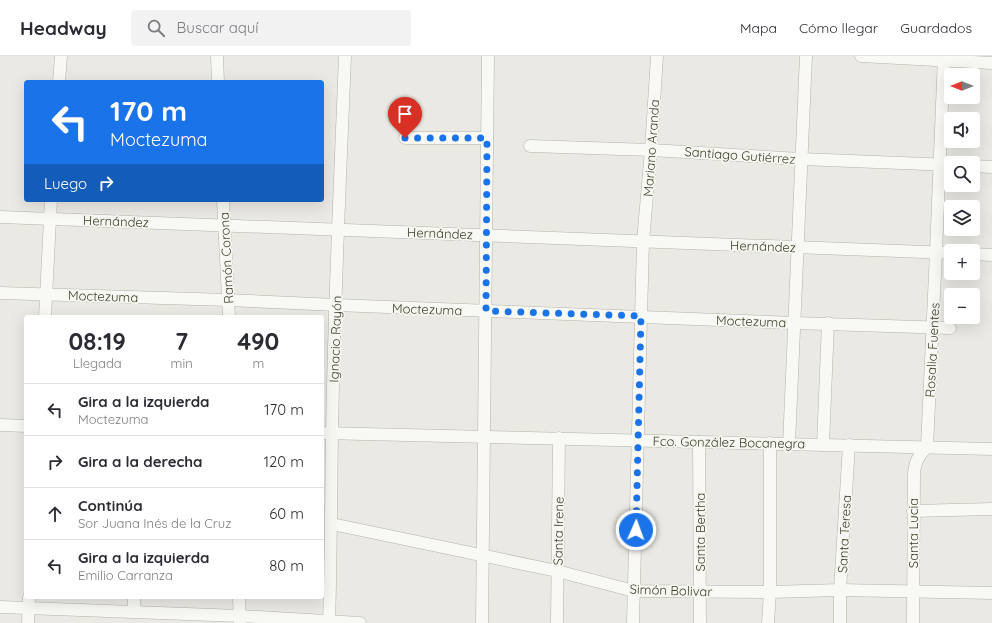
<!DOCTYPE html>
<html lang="es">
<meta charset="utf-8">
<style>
body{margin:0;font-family:Quicksand,sans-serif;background:#f2f2f3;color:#2b2b33;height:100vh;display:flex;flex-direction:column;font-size:15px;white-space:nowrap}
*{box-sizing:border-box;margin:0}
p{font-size:13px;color:#7c7c81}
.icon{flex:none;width:22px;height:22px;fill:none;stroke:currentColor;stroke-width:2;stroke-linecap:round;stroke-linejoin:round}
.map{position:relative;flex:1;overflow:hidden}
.side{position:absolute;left:24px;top:259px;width:300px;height:284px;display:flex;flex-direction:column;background:#fff;border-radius:4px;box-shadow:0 4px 16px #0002}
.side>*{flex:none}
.guide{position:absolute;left:24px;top:24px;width:300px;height:122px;border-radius:4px;box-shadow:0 4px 16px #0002;background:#1a73e8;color:#fff;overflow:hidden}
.needle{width:26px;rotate:270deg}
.controls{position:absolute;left:944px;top:12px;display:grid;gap:8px}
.controls a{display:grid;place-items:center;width:36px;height:36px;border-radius:4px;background:#fff;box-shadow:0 4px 16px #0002;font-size:20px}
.pin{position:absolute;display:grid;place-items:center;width:34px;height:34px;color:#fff;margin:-41px -17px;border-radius:50% 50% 50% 0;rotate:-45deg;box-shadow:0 0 4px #0007}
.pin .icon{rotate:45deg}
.me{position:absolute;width:44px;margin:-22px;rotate:2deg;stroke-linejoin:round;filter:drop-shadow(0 0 3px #0008)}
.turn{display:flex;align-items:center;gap:14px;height:84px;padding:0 20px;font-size:18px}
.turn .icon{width:52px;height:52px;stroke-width:2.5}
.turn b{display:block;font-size:28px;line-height:34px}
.then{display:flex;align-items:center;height:38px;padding:0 20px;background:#0003;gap:8px;font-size:15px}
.eta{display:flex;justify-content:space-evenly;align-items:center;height:68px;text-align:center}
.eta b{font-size:24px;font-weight:800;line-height:28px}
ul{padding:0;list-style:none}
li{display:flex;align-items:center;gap:12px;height:52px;padding:0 20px;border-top:1px solid #e1e1e2}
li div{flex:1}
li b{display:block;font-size:15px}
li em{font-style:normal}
header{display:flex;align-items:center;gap:24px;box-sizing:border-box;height:56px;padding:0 20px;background:#fff;border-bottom:1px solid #e1e1e2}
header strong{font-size:19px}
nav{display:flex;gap:22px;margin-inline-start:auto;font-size:14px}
.search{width:280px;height:36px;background:#f2f2f3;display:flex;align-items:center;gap:10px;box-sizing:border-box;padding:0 14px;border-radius:4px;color:#7c7c81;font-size:15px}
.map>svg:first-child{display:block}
</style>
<header>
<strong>Headway</strong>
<div class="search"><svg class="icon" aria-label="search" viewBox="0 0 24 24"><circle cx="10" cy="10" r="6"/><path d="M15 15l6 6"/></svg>Buscar aquí</div>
<nav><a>Mapa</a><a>Cómo llegar</a><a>Guardados</a></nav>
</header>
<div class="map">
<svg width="992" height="567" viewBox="0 0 992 567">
<rect width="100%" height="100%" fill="#eae9e3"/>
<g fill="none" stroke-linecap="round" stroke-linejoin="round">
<defs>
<g id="minor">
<polyline points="217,0 218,26"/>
<polyline points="861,0 992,7"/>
<polyline points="59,26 61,0"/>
<polyline points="405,82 487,82"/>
<polyline points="530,90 651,94 801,103 951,109"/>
<polyline points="973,110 992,111"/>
<polyline points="223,144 229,261"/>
<polyline points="0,161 951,197"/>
<polyline points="973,198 992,199"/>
<polyline points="0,237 228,244 336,249 794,267 950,272"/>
<polyline points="45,261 51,144"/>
<polyline points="0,369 26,370"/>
<polyline points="322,377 992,393"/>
<polyline points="699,386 700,567"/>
<polyline points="789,388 806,0"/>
<polyline points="823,389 828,267"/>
<polyline points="927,391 936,196 944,0"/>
<polyline points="913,455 992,453"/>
<polyline points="332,468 557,515 634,535 770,536 840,534 992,537"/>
<polyline points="239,541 240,567"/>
<polyline points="0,551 240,560 360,567"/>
<polyline points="134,555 134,541"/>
<polyline points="28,567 29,541"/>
<path d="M 329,567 C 331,504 331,440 332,377 C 334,251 340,126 345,0"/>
<polyline points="482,567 488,0"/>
<polyline points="557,567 559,382"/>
<polyline points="633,567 643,185 651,94 657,0"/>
<polyline points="768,567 770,536 770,387"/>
<polyline points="840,567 840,534 849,389"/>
<path d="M 913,567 L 914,418 C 915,406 918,400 927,391"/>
</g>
</defs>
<use href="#minor" stroke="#b4b3a8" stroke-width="13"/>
<use href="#minor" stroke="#f8f8f5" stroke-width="12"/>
</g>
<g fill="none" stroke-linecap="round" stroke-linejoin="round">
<polyline stroke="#1a73e8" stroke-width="7" stroke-dasharray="0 12.6" points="405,82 487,82 486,255 641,260 636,474"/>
</g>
<g text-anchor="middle" stroke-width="3.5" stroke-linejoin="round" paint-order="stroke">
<g font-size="13" fill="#40402c" stroke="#f7f7f2">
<text transform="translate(651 92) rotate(-86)" y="5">Mariano Aranda</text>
<text transform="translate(740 99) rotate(4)" y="5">Santiago Gutiérrez</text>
<text transform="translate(116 165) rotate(2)" y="5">Hernández</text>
<text transform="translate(440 177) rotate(2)" y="5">Hernández</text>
<text transform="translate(763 190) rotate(2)" y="5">Hernández</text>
<text transform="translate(226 202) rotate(-93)" y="5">Ramón Corona</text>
<text transform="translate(103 240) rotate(2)" y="5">Moctezuma</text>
<text transform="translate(427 253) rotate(2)" y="5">Moctezuma</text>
<text transform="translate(751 265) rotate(2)" y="5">Moctezuma</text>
<text transform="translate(335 283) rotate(-88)" y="5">Ignacio Rayón</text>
<text transform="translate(932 294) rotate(-87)" y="5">Rosalia Fuentes</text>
<text transform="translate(729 386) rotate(1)" y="5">Fco. González Bocanegra</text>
<text transform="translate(558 475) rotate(-89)" y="5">Santa Irene</text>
<text transform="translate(700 476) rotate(-90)" y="5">Santa Bertha</text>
<text transform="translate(913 477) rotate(-90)" y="5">Santa Lucia</text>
<text transform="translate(844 478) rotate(-87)" y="5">Santa Teresa</text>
<text transform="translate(671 534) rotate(2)" y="5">Simón Bolivar</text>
</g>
</g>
</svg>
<div class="controls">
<a><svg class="needle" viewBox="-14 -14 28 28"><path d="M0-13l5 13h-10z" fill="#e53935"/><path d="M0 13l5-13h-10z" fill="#7c7c81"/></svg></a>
<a><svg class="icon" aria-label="sound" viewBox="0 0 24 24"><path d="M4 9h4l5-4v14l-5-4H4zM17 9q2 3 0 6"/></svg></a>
<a><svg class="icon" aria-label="search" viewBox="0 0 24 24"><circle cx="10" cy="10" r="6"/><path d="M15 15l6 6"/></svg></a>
<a><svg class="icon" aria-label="layers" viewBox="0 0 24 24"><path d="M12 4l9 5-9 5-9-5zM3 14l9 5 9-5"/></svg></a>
<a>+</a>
<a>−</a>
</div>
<div class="pin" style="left:405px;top:82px;background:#d93025"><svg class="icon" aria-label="arrive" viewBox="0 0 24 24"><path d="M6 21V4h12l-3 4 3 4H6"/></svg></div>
<svg class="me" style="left:636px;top:474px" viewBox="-20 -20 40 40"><circle r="17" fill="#1a73e8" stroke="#fff" stroke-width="3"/><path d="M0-11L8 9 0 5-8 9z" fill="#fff"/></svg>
<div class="guide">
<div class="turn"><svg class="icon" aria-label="left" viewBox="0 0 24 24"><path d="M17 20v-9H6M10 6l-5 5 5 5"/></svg><div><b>170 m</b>Moctezuma</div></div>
<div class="then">Luego<svg class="icon" aria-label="right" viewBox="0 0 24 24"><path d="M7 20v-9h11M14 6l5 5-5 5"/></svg></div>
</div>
<section class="side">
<div class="eta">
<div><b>08:19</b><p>Llegada</p></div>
<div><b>7</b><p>min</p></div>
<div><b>490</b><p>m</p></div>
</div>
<ul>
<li><svg class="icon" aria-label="left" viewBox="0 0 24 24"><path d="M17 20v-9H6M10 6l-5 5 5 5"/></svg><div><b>Gira a la izquierda</b><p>Moctezuma</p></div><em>170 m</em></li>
<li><svg class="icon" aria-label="right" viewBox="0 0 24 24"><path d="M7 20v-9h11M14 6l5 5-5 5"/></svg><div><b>Gira a la derecha</b></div><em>120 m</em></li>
<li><svg class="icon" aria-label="ahead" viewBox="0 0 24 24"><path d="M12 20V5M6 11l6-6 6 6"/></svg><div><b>Continúa</b><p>Sor Juana Inés de la Cruz</p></div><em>60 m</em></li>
<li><svg class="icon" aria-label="left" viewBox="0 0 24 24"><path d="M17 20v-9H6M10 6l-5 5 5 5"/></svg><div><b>Gira a la izquierda</b><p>Emilio Carranza</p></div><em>80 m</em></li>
</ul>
</section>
</div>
